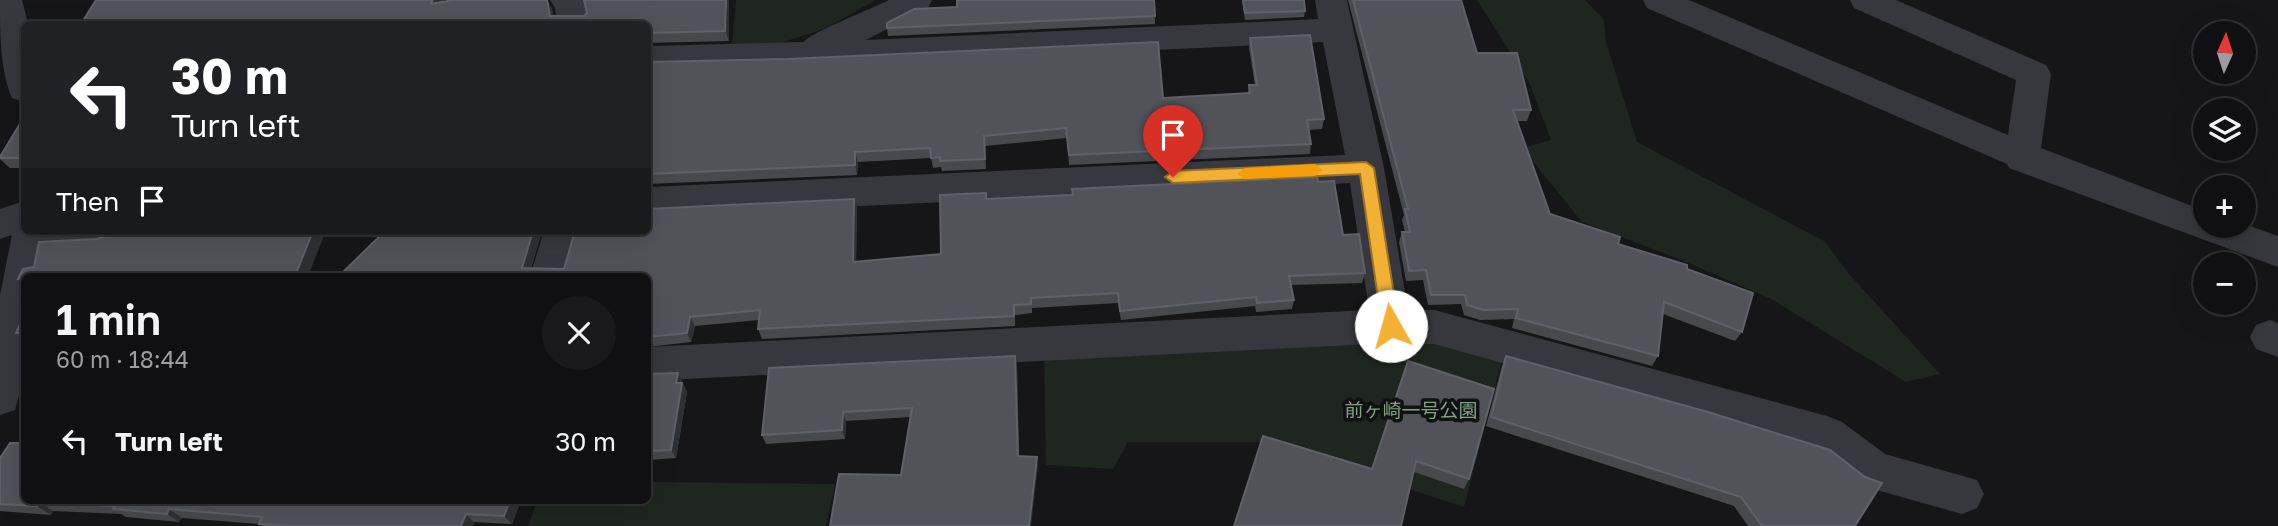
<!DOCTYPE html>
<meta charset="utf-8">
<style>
body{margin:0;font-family:"Golos Text","Noto Sans JP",sans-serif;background:#19191b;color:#f1f3f6;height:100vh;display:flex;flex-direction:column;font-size:26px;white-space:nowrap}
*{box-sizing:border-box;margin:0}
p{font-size:23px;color:#9c9d9f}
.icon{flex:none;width:38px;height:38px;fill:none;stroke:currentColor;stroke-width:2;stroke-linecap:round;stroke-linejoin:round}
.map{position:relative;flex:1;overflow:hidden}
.side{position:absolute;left:21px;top:273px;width:630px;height:231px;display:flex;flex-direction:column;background:#101012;border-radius:10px;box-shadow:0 7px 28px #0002,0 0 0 2px #303032}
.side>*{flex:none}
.top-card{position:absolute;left:21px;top:21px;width:630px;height:214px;border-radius:10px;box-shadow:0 7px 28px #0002,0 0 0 2px #303032;background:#202124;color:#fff;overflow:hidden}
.needle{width:46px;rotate:3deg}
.buttons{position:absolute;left:2193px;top:21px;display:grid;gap:14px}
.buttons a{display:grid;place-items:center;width:63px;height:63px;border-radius:50%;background:#101012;box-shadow:0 7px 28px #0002,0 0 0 2px #303032;font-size:35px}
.pin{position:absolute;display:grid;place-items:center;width:60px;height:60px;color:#fff;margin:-72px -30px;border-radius:50% 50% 50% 0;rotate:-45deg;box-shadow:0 0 7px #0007}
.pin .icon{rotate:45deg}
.me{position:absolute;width:77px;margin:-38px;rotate:353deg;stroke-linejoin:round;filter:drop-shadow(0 0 5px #0008)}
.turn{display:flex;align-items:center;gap:24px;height:147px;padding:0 35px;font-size:32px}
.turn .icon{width:91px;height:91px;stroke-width:2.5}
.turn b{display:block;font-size:49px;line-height:60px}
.then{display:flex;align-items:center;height:66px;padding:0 35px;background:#0003;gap:14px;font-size:26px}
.round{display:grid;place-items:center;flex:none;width:74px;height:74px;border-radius:37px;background:#19191b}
.head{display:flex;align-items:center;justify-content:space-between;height:119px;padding:0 35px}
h1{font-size:42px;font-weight:600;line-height:52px}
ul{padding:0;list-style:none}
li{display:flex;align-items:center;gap:21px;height:98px;padding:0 35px}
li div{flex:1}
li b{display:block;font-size:26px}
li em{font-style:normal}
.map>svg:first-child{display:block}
</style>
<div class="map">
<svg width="2278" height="526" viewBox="0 0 2278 526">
<rect width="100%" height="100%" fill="#161618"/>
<g fill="#1e261f">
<polygon points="736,0 876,0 824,29 774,45 732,44"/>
<polygon points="1477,0 1585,0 1604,20 1606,42 1637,142 1824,241 1849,274 1940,374 1906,382 1771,299 1679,259 1582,222 1522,148 1551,140 1529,82"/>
<polygon points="1392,333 1503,356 1464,507 1266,442 1128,442 1113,469 1046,465 1044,354"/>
<polygon points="648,482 835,484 826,526 528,526 537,501 648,500"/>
</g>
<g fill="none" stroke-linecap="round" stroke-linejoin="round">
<g fill="#37383d" fill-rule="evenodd">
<path d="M 0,0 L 22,0 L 28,24 L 24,24 L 24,102 L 12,98 C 0,70 0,32 0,0 Z"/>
<polygon points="550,0 584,0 589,24 557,24 555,8"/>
<path d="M 889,0 L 932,0 L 928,8 L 866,40 L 1318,19 L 1315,0 L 1347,0 L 1384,168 L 1408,310 L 1434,310 L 1827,416 L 1842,422 L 1885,454 L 1977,480 L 1984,494 L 1977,508 L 1962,514 L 1873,489 L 1858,484 L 1815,450 L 1434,344 L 1391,343 L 648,381 L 648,347 L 1369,310 L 1350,183 L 648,216 L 648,187 L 1345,155 L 1323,42 L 791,67 L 648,70 L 648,46 L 804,42 C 809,33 874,8 889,0 Z"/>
<polygon points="1643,0 1689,0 2008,135 2016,80 1854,8 1850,0 1896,0 2046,65 2051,74 2041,148 2205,211 2205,226 2244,224 2278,236 2278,267 2009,168 2007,164 1647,8"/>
<polygon points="24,201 24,231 126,231 120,242 107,246 48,249 43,276 24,276 24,376 15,410 0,415 0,295 12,235 0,239 0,209"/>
<polygon points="544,231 582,231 568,276 530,276"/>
<polygon points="2270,320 2278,323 2278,357 2256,349 2250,337 2256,325"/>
</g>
</g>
<g fill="#47494d">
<polygon points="96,0 444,0 443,2 552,8 553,16 584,16 729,0 729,41 648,43 648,50 648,24"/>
<polygon points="1242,0 1304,0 1305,11 1304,17 1245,20"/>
<polygon points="1348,0 1461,0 1477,53 1531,110 1527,121 1517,121 1550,214 1618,244 1687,269 1742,332 1735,341 1663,314 1658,356 1652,366 1512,328 1514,319 1480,320 1464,315 1461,304 1428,305 1423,280 1406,281 1399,242 1402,232 1405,232 1402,220 1404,215"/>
<polygon points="1155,16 1155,24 888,36 887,28"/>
<polygon points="1250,38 1324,119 1322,129 1309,130 1311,144 1310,154 1069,165 1067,138 985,146 986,169 942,171 941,167 933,168 931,158 858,162 857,175 648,184 648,189 648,62 1163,98 1248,93 1249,85 1255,85 1249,48"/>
<polygon points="24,117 24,168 10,168 0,159"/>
<polygon points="1318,182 1343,235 1365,273 1362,283 1291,285 1294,300 1292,309 1256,312 1255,306 1121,320 1118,303 1032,308 1032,313 1015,315 1015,326 762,339 758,329 759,320 695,326 691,342 648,347 648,276 339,276 385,231 542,231 531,268 564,269 854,199 857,209 856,262 941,254 986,193 987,199 1073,195"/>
<polygon points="24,316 24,339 16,333"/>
<polygon points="1506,356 1855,526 1748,526 1734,506 1486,426 1502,366"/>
<polygon points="1408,361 1469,479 1464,489 1414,472"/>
<polygon points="1017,365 1019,456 1038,466 901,475 911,417 846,421 845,439 766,444 762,435"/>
<polygon points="648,374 683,382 683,384 687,392 676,458 648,460"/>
<polygon points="0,458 521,500 512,524 474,522 473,526 262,526 260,524 182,518 179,522 126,517 121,514 53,511 51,515 0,511"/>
</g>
<g fill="#2f3033">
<polygon points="433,0 444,0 437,15 431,4"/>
<polygon points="547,0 552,8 555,24 550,16"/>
<polygon points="726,0 729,0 729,41 725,31"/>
<polygon points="855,152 858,162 857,175 855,165"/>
<polygon points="854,199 857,209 856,272 853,262"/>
<polygon points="313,231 326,231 308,276 295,276"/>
<polygon points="533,231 542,231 528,276 522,268"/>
<polygon points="690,317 695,326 691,342 687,333"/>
<polygon points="1015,356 1017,365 1019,465 1018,456"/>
<polygon points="678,373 687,392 676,458 671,450 676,383"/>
<polygon points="843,412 846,421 845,439 842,430"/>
<polygon points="1037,457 1038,466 1031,526 1029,526"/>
<polygon points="510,500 521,500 512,524 504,516"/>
<polygon points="39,502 53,511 51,515 37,506"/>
<polygon points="169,509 182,518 179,522 167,514"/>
<polygon points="466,514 474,522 473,526 461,526"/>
</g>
<g fill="#525359" stroke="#5f6168" stroke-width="2">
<polygon points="96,0 433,0 431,4 453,0 547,0 550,16 584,16 587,13 584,0 726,0 725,31 648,33 648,24 81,24"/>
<polygon points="957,0 1154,0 1155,16 887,28 887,23 914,9 957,7"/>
<polygon points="1243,0 1304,0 1305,11 1245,13"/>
<polygon points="1353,0 1461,0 1477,53 1517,53 1531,110 1513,110 1550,214 1620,237 1618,244 1687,265 1687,269 1753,293 1742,332 1664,302 1658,356 1516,318 1518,309 1483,310 1467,305 1465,295 1431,295 1426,270 1409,271 1402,232 1410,232 1405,209 1408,209"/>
<polygon points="1310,35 1324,119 1307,120 1311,144 1069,155 1066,128 984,136 985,159 940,161 940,157 931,158 930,148 855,152 855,165 648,174 648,62 788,59 1158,42 1163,98 1250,93 1249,85 1257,85 1250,38"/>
<polygon points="24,117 24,158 0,158 0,157"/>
<polygon points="1317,177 1318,182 1334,181 1343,235 1359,234 1365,273 1289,276 1294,300 1257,303 1256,297 1120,311 1118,293 1031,298 1031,304 1014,305 1014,316 758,329 760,310 690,317 687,333 648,337 648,276 339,276 385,231 533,231 522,268 564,269 575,231 648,231 648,209 854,199 853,262 941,254 940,195 986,193 986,199 1073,195 1072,189"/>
<polygon points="113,231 313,231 295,276 24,276 24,278 18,279 23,269 34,267 39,242 97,239 110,235"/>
<polygon points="24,316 24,332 16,333"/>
<polygon points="1015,356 1018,456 1037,457 1029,526 830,526 839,474 901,475 912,408 843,412 842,430 762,435 769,368"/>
<polygon points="1506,356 1708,412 1830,450 1865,477 1882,483 1855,526 1762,526 1741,497 1491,417"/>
<polygon points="1408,361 1494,389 1469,479 1416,461 1401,526 1234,526 1263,436 1372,469"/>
<polygon points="678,373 676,383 682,383 671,450 648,451 648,374"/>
<polygon points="10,443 24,443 24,500 510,500 504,516 466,514 461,526 290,526 259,524 262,517 169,509 167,514 113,509 115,506 39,502 37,506 0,504 0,458"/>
</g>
<polygon fill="#f2b134" stroke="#9d7322" stroke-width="2" points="1366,162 1374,168 1399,326 1391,333 1382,326 1360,174 1173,183 1165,177 1173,171"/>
<polygon fill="#f59e0b" points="1315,164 1323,170 1315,176 1245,179 1237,174 1245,168"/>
<g text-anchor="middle" stroke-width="7" stroke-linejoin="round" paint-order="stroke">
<g font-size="19" fill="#7fa381" stroke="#111113">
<text x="1411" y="417">前ヶ崎一号公園</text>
</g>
</g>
</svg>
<div class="buttons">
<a><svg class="needle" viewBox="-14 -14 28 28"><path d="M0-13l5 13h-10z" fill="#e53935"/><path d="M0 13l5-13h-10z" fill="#9c9d9f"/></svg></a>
<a><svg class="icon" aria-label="layers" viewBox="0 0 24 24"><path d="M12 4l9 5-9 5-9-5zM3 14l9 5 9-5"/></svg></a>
<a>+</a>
<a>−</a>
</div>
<div class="pin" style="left:1173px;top:177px;background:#d93025"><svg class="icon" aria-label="arrive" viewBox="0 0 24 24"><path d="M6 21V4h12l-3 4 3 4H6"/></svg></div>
<svg class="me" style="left:1391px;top:326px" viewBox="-20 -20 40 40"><circle r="19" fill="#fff"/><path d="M0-13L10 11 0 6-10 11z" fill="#f2b134"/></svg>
<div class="top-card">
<div class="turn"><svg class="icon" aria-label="left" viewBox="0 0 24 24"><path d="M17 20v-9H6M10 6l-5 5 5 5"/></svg><div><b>30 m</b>Turn left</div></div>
<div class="then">Then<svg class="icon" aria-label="arrive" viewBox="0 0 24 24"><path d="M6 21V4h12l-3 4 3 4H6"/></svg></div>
</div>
<section class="side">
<div class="head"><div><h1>1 min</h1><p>60 m · 18:44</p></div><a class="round"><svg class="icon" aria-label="close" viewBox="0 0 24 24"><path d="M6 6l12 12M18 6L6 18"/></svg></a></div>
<ul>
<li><svg class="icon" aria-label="left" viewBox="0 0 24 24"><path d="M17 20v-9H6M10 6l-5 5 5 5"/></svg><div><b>Turn left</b></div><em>30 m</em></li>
</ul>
</section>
</div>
